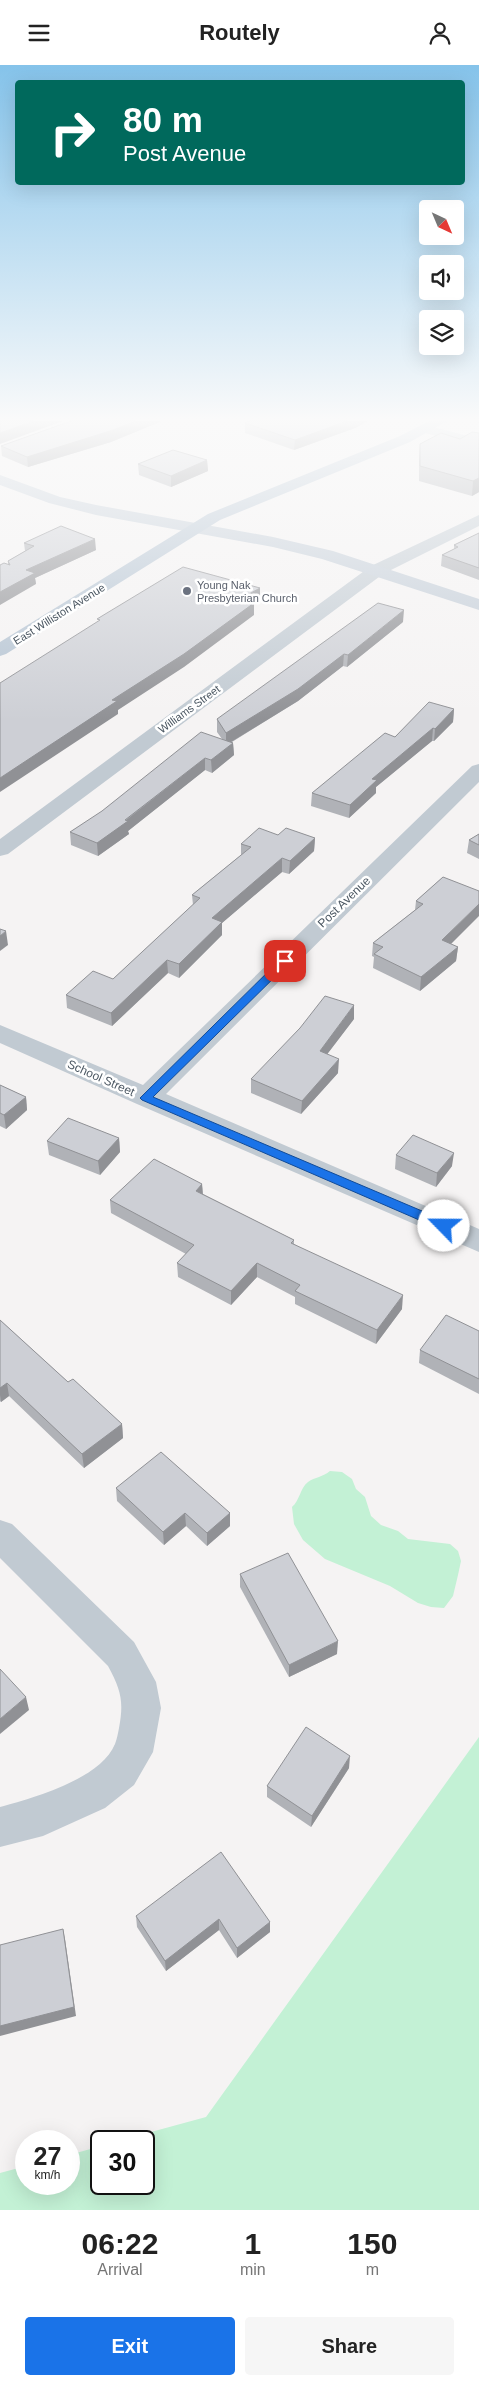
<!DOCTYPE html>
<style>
body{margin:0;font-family:Arial,sans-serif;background:#f6f6f6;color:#222;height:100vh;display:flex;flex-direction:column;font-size:19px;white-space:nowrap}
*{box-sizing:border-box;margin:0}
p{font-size:16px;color:#767676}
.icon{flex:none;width:28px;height:28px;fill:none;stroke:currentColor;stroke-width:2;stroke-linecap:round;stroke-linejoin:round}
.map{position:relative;height:2145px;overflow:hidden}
.side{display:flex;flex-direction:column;background:#fff;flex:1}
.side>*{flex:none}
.banner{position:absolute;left:15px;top:15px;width:450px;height:105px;border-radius:5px;box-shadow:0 5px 20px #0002;background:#00695c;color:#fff;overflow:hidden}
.needle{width:32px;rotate:136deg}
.fabs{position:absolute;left:419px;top:135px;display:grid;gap:10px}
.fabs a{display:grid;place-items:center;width:45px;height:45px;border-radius:5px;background:#fff;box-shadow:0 5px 20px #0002;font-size:25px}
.speed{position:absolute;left:15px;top:2065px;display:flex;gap:10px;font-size:25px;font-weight:700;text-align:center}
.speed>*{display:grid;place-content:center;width:65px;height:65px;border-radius:50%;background:#fff;box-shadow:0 5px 20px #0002;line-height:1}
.speed small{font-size:12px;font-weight:400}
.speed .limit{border:2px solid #111;border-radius:8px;background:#fff;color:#111}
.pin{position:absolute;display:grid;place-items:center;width:42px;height:42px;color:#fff;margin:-21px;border-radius:10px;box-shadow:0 2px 8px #0006}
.me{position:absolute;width:55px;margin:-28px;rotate:293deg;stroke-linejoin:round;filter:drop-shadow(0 0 4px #0008)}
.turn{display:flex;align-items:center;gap:18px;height:105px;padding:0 25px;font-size:22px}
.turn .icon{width:65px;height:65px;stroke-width:2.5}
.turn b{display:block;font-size:35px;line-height:42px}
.eta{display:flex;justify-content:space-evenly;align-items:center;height:85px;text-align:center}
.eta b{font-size:30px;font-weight:600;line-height:35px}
.cta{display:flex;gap:10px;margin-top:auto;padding:10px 25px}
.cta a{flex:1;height:58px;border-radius:5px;background:#1a73e8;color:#fff;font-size:20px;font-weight:600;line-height:58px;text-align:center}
.cta a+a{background:#f6f6f6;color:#222}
header{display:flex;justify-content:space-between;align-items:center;height:65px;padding:0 25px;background:#fff;font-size:22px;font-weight:600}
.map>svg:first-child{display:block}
</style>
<header><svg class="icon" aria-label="menu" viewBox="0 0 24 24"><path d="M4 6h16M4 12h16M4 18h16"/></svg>Routely<svg class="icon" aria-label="person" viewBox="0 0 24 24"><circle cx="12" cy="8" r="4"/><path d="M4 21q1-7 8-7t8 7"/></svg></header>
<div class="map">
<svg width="479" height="2145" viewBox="0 0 479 2145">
<rect width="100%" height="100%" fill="#f5f3f3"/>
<g fill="#c3f1d5">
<path d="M 330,1406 L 342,1407 L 352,1414 L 356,1424 L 365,1432 L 371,1451 L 381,1460 L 398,1466 L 408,1474 L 450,1479 L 458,1486 L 461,1496 L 458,1510 L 453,1531 L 444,1543 L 431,1542 L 418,1538 L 390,1521 L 325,1494 L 303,1475 L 294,1459 L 292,1442 C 300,1435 300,1423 308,1417 C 315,1412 323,1412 330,1406 Z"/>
<polygon points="479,1672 479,2145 0,2145 0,2108 26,2101 26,2119 69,2119 69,2090 101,2081 101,2119 144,2119 144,2076 118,2076 206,2052"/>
</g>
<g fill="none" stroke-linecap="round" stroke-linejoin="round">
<g fill="#c1cad2" fill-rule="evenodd">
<polygon points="426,360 479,374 479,382 421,367 419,364"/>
<polygon points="479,450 479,461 383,509 8,789 0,791 0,774 371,501"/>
<polygon points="479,699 479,717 166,1029 479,1164 479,1187 137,1039 0,978 0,960 143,1020 472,701"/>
<path d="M 0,1455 L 12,1459 L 134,1577 L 156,1617 L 161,1643 L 153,1687 L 134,1720 L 105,1743 L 43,1771 L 0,1782 L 0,1742 C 33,1733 101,1714 115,1679 C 117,1674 118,1668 119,1663 C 124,1636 121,1625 108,1601 L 0,1493 Z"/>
</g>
<polygon fill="#c1cbd6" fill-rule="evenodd" points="0,410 60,432 96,440 273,472 333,486 479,534 479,545 322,494 273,482 96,450 49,438 0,420"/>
<polygon fill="#b3c2d1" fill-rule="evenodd" points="429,356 447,356 410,377 220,455 6,589 0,591 0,577 208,449 400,371"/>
</g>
<g fill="#b0b2b7">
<polygon points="71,356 162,356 111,377 28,402 2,391 1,381"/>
<polygon points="249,356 368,356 355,363 294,385 245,368 245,358"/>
<polygon points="479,368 479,427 472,431 419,416 419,394 420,379 460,374"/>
<polygon points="207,395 208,406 171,422 139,410 138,399"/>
<polygon points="479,468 479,515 441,501 442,490 454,484 454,480"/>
<polygon points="24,478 96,485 35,513 36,519 8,500 8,496 25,486"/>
<polygon points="403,557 347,602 343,601 298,636 232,677 233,678 234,690 212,708 205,705 128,766 129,769 98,791 71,780 70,767 222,674 217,667 217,654"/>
<polygon points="454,644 453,657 434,676 432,676 376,722 376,728 349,753 311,741 312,728 395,672"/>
<polygon points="479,769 479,794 467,788 469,775"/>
<polygon points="278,770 315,773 314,786 289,809 282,807 222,858 222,870 179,913 168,908 112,961 67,943 66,930 113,914 193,840 192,830 241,790 241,779"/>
<polygon points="443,812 450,879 458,882 456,896 420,926 373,903 374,892 372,891 373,878 415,845 416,836"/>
<polygon points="354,954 327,989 338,1008 301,1049 251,1028 251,1014"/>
<polygon points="0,1020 26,1032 27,1045 6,1064 0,1061"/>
<polygon points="119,1073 120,1087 100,1110 49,1090 47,1076"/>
<polygon points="396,1090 452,1101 436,1122 395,1104"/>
<polygon points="202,1119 203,1129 294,1175 294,1179 402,1244 376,1279 295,1239 295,1232 257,1212 231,1240 178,1212 177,1198 186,1189 111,1148 110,1135"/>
<polygon points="0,1255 68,1317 122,1359 123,1373 84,1403 9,1331 1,1337 0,1336"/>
<polygon points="479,1266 479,1329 419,1298 420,1285"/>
<polygon points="116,1423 230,1448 230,1461 207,1481 186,1461 164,1480 117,1436"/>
<polygon points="240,1509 337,1589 289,1612 240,1522"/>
<polygon points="349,1703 311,1762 267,1732 267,1721"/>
<polygon points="136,1851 270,1857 270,1867 237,1893 219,1865 166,1906 137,1862"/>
</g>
<g fill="#909195">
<polygon points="34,356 63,356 0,379 0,368"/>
<polygon points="136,356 162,356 111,377 28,402 27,392"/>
<polygon points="347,356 368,356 355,363 294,385 295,375"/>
<polygon points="207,395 208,406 171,422 171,411"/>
<polygon points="479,413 479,427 472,431 473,416"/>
<polygon points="95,474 96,485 35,513 36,519 0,540 0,527 26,505"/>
<polygon points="260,523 260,535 254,538 254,550 184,602 118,645 118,649 0,727 0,713 112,635 240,534"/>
<polygon points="404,545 403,557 347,602 348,590"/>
<polygon points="344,589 343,601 298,636 226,680 226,668"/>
<polygon points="454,644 453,657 434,676 435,664"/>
<polygon points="433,663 432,676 376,722 376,728 349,753 350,740 372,714"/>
<polygon points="233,678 234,690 212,708 211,695"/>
<polygon points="205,693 205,705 128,766 129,769 98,791 97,778"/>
<polygon points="315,773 314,786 289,809 290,796"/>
<polygon points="282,793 282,807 222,858 222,870 179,913 179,899 212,853"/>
<polygon points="479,839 479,851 441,889 442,875"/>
<polygon points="6,866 8,880 0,886 0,871"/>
<polygon points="458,882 456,896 420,926 421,912"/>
<polygon points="167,895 168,908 112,961 111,948"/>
<polygon points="354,940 354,954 319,1000 320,986"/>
<polygon points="339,994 338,1008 301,1049 302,1036"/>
<polygon points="26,1032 27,1045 6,1064 4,1050"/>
<polygon points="119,1073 120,1087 100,1110 98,1096"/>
<polygon points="454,1088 452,1101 436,1122 437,1108"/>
<polygon points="202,1119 203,1133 196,1126"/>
<polygon points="257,1198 257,1212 231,1240 231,1226"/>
<polygon points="403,1230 402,1244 376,1279 377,1265"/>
<polygon points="7,1318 9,1331 1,1337 0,1330 0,1323"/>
<polygon points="122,1359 123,1373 84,1403 82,1389"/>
<polygon points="185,1448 186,1461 164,1480 163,1467"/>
<polygon points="230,1448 230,1461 207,1481 207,1468"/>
<polygon points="338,1576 337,1589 289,1612 289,1600"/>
<polygon points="26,1632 29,1645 0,1669 0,1654"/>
<polygon points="350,1691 349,1703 311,1762 312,1751"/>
<polygon points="219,1854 219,1865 166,1906 165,1896"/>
<polygon points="270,1857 270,1867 237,1893 237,1883"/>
<polygon points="63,1864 65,1874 76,1951 0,1971 0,1961"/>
</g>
<g fill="#cdcfd5" stroke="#909195">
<polygon points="0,356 34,356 0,368"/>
<polygon points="71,356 136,356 110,366 27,392 1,381"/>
<polygon points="249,356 347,356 295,375 245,358"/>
<polygon points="472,367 479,368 479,413 473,416 420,401 420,379 441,368 460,374"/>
<polygon points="173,385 207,395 171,411 138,399"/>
<polygon points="61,461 95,474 26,505 35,508 0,527 0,500 4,498 10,500 8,496 34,481 24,478"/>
<polygon points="479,468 479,503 442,490 458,482 454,480"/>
<polygon points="183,502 260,523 240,534 254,538 184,589 112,635 117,636 0,713 0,618 100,555 97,554"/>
<polygon points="378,538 404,545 348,590 344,589 298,624 226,668 217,654"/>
<polygon points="429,637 454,644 435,664 433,663 372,714 377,715 350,740 312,728 385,668 395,672"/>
<polygon points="201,667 233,678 211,695 205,693 125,755 128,756 97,778 70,767 102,746"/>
<polygon points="259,763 278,770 286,763 315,773 290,796 282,793 212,853 222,857 179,899 167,895 111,948 66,930 93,906 113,914 200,833 192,830 251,782 241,779"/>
<polygon points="479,769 479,780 469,775"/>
<polygon points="443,812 479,826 479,839 442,875 458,882 421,912 374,889 383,882 373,878 423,839 416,836"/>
<polygon points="0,864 6,866 0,871"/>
<polygon points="325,931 354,940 320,986 339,994 302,1036 251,1014 300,963"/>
<polygon points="0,1020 26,1032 4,1050 0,1048"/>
<polygon points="68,1053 119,1073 98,1096 47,1076"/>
<polygon points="413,1070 454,1088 437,1108 396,1090"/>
<polygon points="154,1094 202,1119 196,1126 294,1175 291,1178 403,1230 377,1265 295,1226 300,1220 257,1198 231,1226 177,1198 194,1180 110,1135"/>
<polygon points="446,1250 479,1266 479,1314 420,1285"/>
<polygon points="0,1255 68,1317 73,1314 122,1359 82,1389 7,1318 0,1323"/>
<polygon points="161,1387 230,1448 207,1468 185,1448 163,1467 116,1423"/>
<polygon points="288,1488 338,1576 289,1600 240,1509"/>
<polygon points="0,1604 26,1632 0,1654"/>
<polygon points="306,1662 350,1691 312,1751 267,1721"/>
<polygon points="221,1787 270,1857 237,1883 219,1854 165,1896 136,1851"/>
<polygon points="63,1864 74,1942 0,1961 0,1880"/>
</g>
<linearGradient id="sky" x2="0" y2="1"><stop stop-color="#85c3ea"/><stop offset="0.54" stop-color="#fafafa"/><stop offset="1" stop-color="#fafafa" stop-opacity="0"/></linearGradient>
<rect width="479" height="656" fill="url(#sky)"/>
<polygon fill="#1a73e8" stroke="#114b97" points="285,893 288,894 288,899 153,1032 448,1157 450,1161 448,1164 440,1164 142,1035 140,1033 281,894"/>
<circle fill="#6b7280" stroke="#fff" stroke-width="2" cx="187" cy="526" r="5"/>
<g text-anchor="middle" stroke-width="5" stroke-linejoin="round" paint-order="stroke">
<g font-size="11" fill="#5b616d" stroke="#fff" text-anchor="start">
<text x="197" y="524">Young Nak<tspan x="197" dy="13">Presbyterian Church</tspan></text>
</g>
<g font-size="11" fill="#4a5661" stroke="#fff">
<text transform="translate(59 549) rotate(-32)" y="4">East Williston Avenue</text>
<text transform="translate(189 644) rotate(-36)" y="4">Williams Street</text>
</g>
<g font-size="12" fill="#4a5661" stroke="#fff">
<text transform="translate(344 837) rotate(-44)" y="4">Post Avenue</text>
<text transform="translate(101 1013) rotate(24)" y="4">School Street</text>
</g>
</g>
</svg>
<div class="fabs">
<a><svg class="needle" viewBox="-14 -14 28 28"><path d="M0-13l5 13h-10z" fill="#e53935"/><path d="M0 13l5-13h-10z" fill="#767676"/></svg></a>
<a><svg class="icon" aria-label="sound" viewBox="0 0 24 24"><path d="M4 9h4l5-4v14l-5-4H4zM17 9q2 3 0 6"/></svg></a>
<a><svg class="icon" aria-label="layers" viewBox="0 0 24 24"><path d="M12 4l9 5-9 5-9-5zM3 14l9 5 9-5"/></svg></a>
</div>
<div class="speed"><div>27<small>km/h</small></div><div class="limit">30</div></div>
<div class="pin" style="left:285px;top:896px;background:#d93025"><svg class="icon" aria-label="arrive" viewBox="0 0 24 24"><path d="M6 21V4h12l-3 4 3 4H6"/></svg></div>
<svg class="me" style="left:444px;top:1161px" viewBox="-20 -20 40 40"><circle r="19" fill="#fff"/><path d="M0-13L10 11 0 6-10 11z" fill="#1a73e8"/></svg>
<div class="banner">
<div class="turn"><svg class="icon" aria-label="right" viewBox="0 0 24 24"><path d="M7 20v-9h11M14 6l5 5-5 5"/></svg><div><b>80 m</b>Post Avenue</div></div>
</div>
</div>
<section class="side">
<div class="eta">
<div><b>06:22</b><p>Arrival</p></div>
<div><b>1</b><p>min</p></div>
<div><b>150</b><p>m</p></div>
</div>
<div class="cta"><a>Exit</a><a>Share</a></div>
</section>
